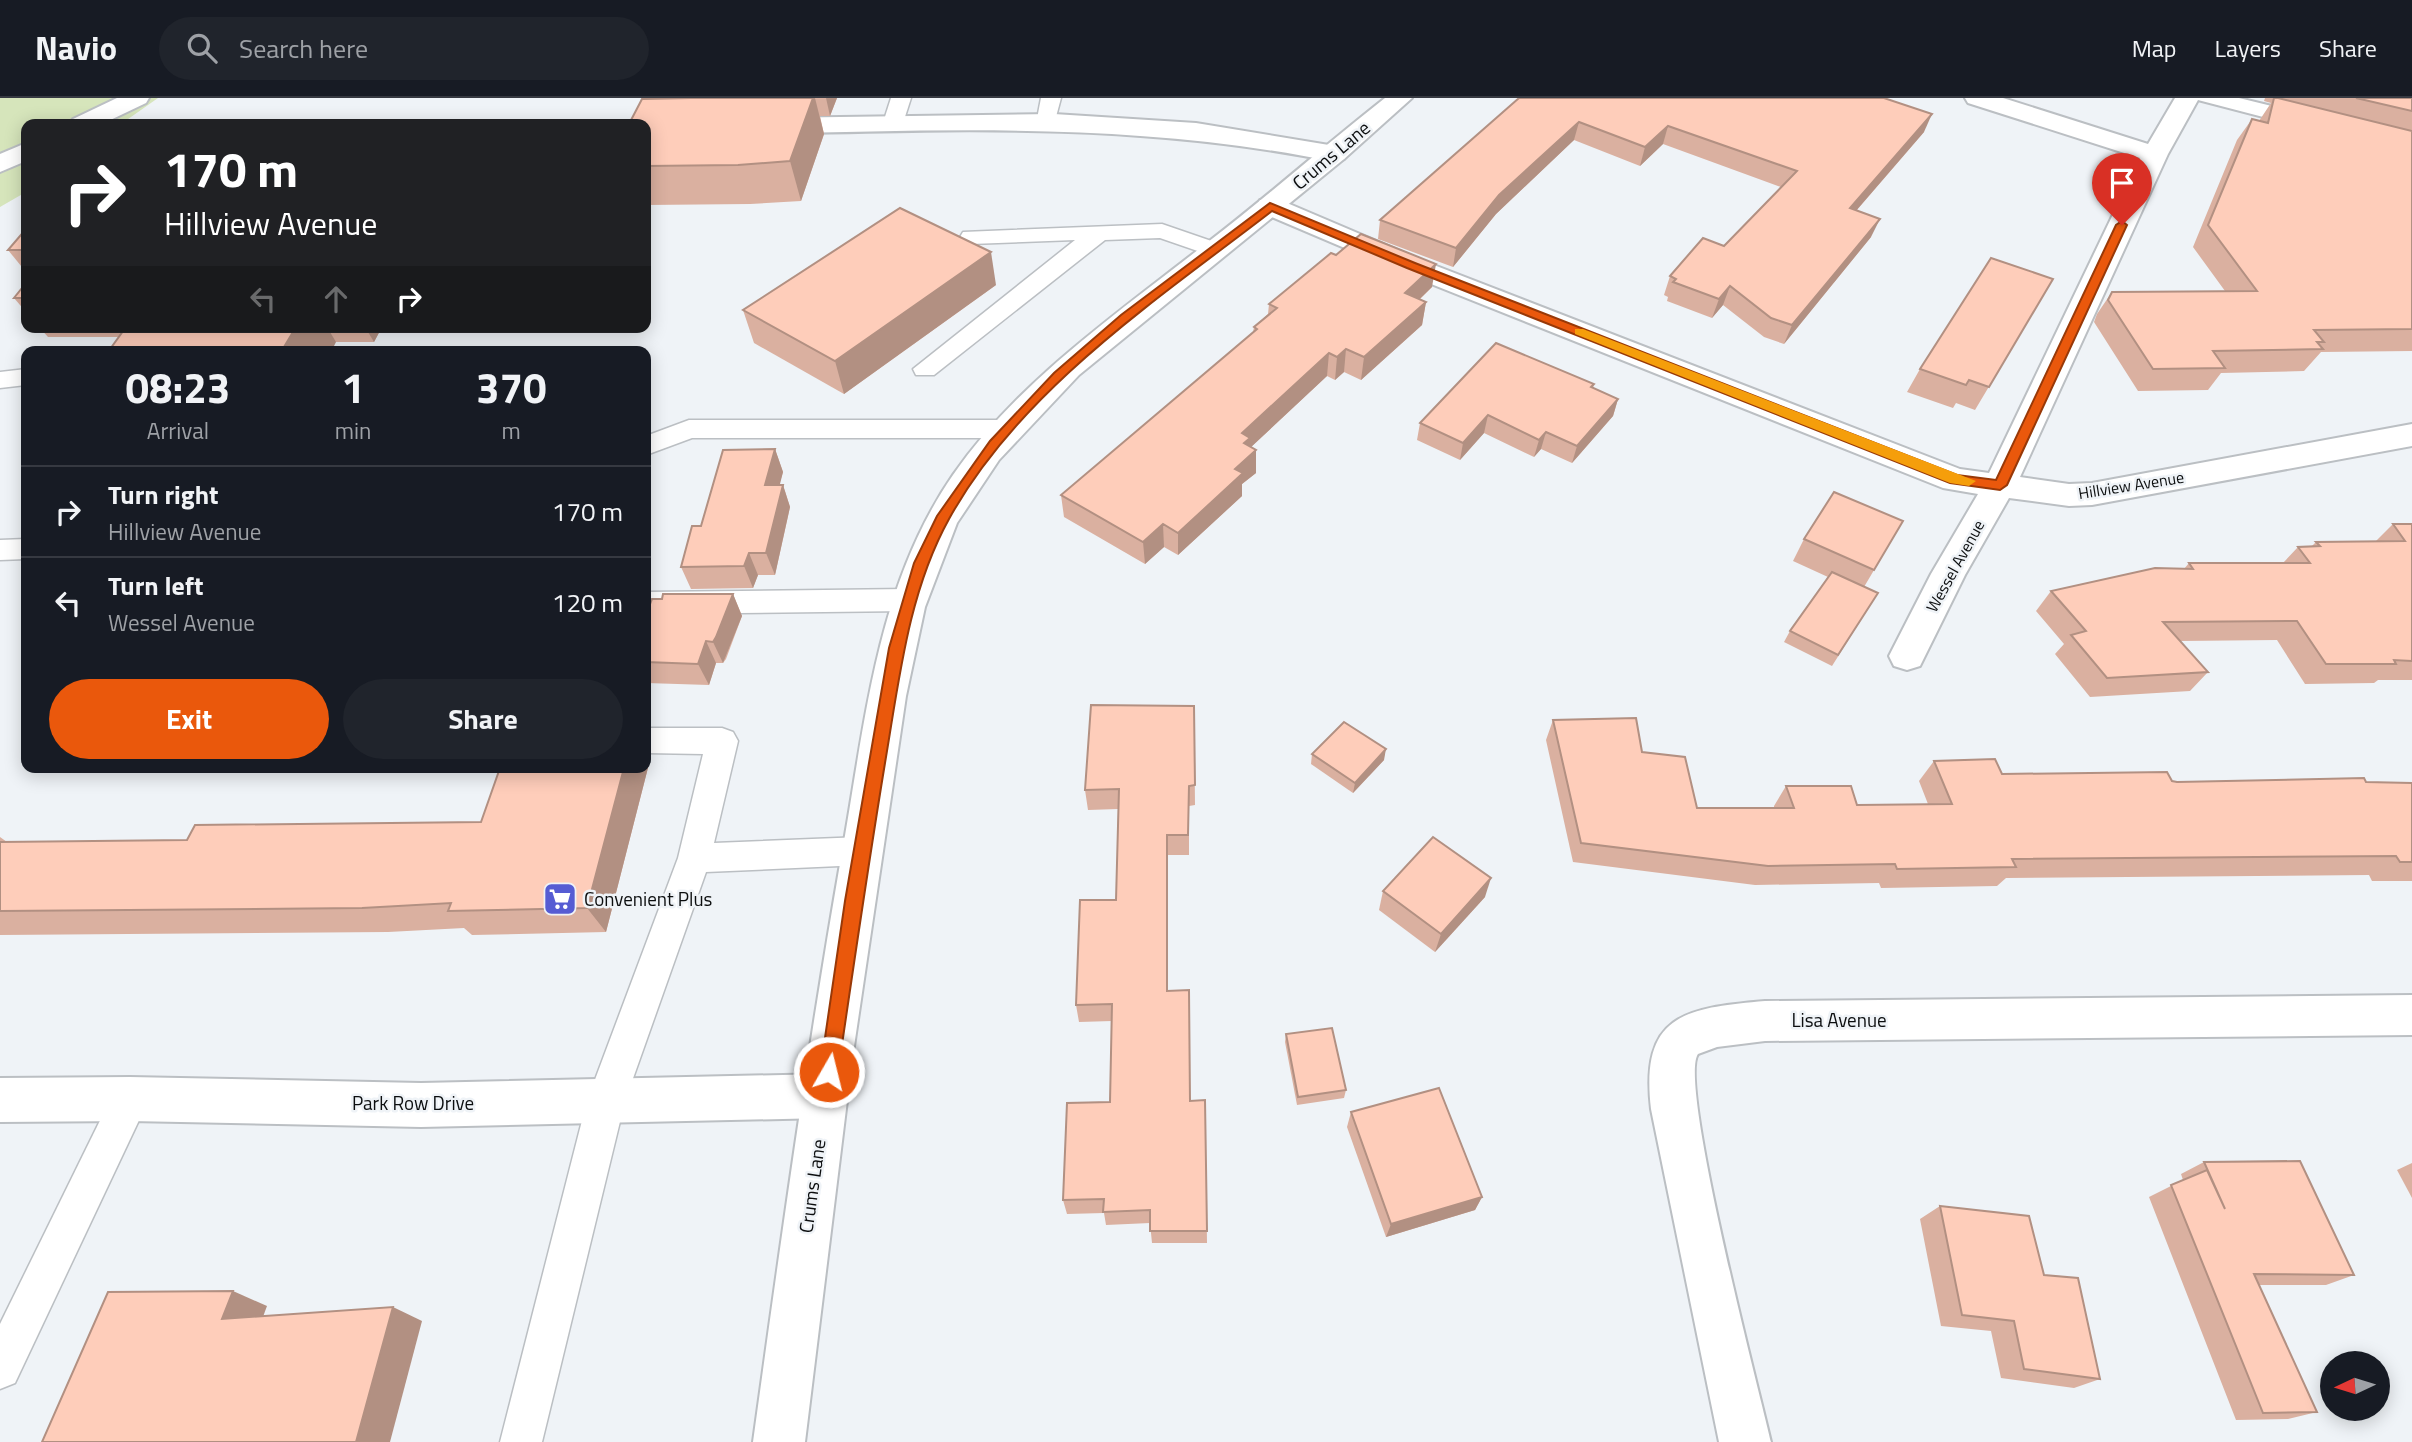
<!DOCTYPE html>
<style>
body{margin:0;font-family:"Titillium Web",sans-serif;background:#20242c;color:#f1f3f6;height:100vh;display:flex;flex-direction:column;font-size:26px;white-space:nowrap}
*{box-sizing:border-box;margin:0}
p{font-size:23px;color:#9ea1a6}
.icon{flex:none;width:38px;height:38px;fill:none;stroke:currentColor;stroke-width:2;stroke-linecap:round;stroke-linejoin:round}
.map{position:relative;flex:1;overflow:hidden}
.sheet{position:absolute;left:21px;top:248px;width:630px;height:427px;display:flex;flex-direction:column;background:#171b24;border-radius:14px;box-shadow:0 4px 18px #0003}
.sheet>*{flex:none}
.hud{position:absolute;left:21px;top:21px;width:630px;height:214px;border-radius:14px;box-shadow:0 4px 18px #0003;background:#202124;color:#fff;overflow:hidden}
.needle{width:46px;rotate:266deg}
.fabs{position:absolute;left:2320px;top:1253px;display:grid;gap:14px}
.fabs a{display:grid;place-items:center;width:70px;height:70px;border-radius:50%;background:#171b24;box-shadow:0 4px 18px #0003;font-size:35px}
.pin{position:absolute;display:grid;place-items:center;width:60px;height:60px;color:#fff;margin:-72px -30px;border-radius:50% 50% 50% 0;rotate:-45deg;box-shadow:0 0 7px #0007}
.pin .icon{rotate:45deg}
.me{position:absolute;width:77px;margin:-38px;rotate:8deg;stroke-linejoin:round;filter:drop-shadow(0 0 5px #0008)}
.turn{display:flex;align-items:center;gap:24px;height:147px;padding:0 28px;font-size:32px}
.turn .icon{width:91px;height:91px;stroke-width:2.5}
.turn b{display:block;font-size:49px;line-height:60px}
.lanes{display:flex;align-items:center;height:66px;padding:0 28px;background:#0003;justify-content:center;gap:35px;direction:ltr}
.lanes .off{opacity:.35}
.eta{display:flex;justify-content:space-evenly;align-items:center;height:119px;text-align:center}
.eta b{font-size:42px;font-weight:700;line-height:49px}
.action{display:flex;gap:14px;margin-top:auto;padding:14px 28px}
.action a{flex:1;height:80px;border-radius:42px;background:#ea580c;color:#fff;font-size:28px;font-weight:700;line-height:80px;text-align:center}
.action a+a{background:#20242c;color:#f1f3f6}
ul{padding:0;list-style:none}
li{display:flex;align-items:center;gap:21px;height:91px;padding:0 28px;border-top:2px solid #363941}
li div{flex:1}
li b{display:block;font-size:26px}
li em{font-style:normal}
header{display:flex;align-items:center;gap:42px;box-sizing:border-box;height:98px;padding:0 35px;background:#171b24;border-bottom:2px solid #363941}
header strong{font-size:33px}
nav{display:flex;gap:38px;margin-inline-start:auto;font-size:24px}
.search{width:490px;height:63px;background:#20242c;display:flex;align-items:center;gap:18px;box-sizing:border-box;padding:0 24px;border-radius:38px;color:#9ea1a6;font-size:26px}
.map>svg:first-child{display:block}
</style>
<header>
<strong>Navio</strong>
<div class="search"><svg class="icon" aria-label="search" viewBox="0 0 24 24"><circle cx="10" cy="10" r="6"/><path d="M15 15l6 6"/></svg>Search here</div>
<nav><a>Map</a><a>Layers</a><a>Share</a></nav>
</header>
<div class="map">
<svg width="2412" height="1344" viewBox="0 0 2412 1344">
<rect width="100%" height="100%" fill="#eff3f7"/>
<polygon fill="#d6e5bb" points="0,0 158,0 121,26 26,26 26,94 0,109"/>
<g fill="none" stroke-linecap="round" stroke-linejoin="round">
<defs>
<g id="lane">
<polygon points="891,0 911,0 903,25 893,31 883,25"/>
<polygon points="1041,0 1061,0 1053,30 1039,30 1036,26"/>
<polygon points="1162,126 1223,147 1226,152 1215,159 1160,140 1105,142 934,277 916,277 913,271 1075,142 971,146 960,139 963,134"/>
<polygon points="26,271 26,287 0,290 0,274"/>
<polygon points="689,322 1009,322 1018,325 1022,331 1018,337 1009,340 692,340 646,357 646,338"/>
<polygon points="26,441 26,461 0,462 0,442"/>
<polygon points="908,491 918,494 922,502 918,510 908,513 646,516 646,494"/>
<polygon points="646,630 722,630 733,634 738,643 714,745 862,739 874,743 878,753 874,763 862,767 706,774 625,1003 542,1344 500,1344 587,1003 678,760 703,656 646,655"/>
<polygon points="130,983 143,988 149,1001 15,1285 0,1291 0,1226 117,988"/>
</g>
<g id="street">
<polygon points="117,0 149,0 146,5 102,26 69,26 73,21"/>
<polygon points="1965,0 2003,0 2148,46 2175,0 2239,0 2412,42 2412,58 2198,2 2168,56 2020,379 2069,386 2092,385 2412,326 2412,348 2092,407 2069,408 2009,400 1965,477 1920,568 1907,572 1894,568 1889,558 1931,476 1978,396 1943,390 1401,174 1260,114 1257,108 1260,102 1280,102 1421,162 1960,371 1989,375 2140,60 1968,5"/>
<path d="M 1054,16 L 1196,25 L 1335,48 L 1344,51 L 1348,56 L 1344,61 L 1335,64 C 1144,25 963,31 769,36 L 760,33 L 756,28 L 760,23 L 769,20 Z"/>
<polygon points="26,45 26,63 0,74 0,56"/>
<path d="M 2412,897 L 2412,937 L 1765,943 L 1717,949 L 1698,956 C 1678,984 1759,1292 1771,1344 L 1719,1344 L 1651,1011 C 1640,917 1684,910 1765,903 Z"/>
<polygon points="825,976 841,983 848,998 841,1013 825,1020 421,1029 130,1023 0,1024 0,980 130,979 421,985"/>
</g>
<path id="secondary" d="M 1385,0 L 1412,0 L 1344,61 L 1079,277 L 999,362 L 957,425 L 925,509 L 906,598 L 852,962 L 805,1344 L 753,1344 C 780,1149 807,954 841,760 C 865,629 875,490 953,377 C 1019,282 1118,215 1208,144 C 1268,98 1325,47 1385,0 Z"/>
</defs>
<use href="#lane" stroke="#bbbfc3" stroke-width="3"/>
<use href="#street" stroke="#bbbfc3" stroke-width="4"/>
<use href="#secondary" stroke="#bbbfc3" stroke-width="4"/>
<use href="#lane" fill="#fff" fill-rule="evenodd"/>
<use href="#street" fill="#fff" fill-rule="evenodd"/>
<use href="#secondary" fill="#fff" fill-rule="evenodd"/>
</g>
<g fill="#dab0a0">
<polygon points="660,0 837,0 830,18 820,18 824,36 801,103 750,106 646,107 646,26 629,26"/>
<polygon points="1519,0 1924,34 1856,113 1871,139 1784,246 1764,239 1723,207 1712,220 1667,203 1668,199 1664,197 1670,178 1724,148 1781,89 1663,46 1640,68 1574,42 1496,116 1453,169 1378,141 1380,122"/>
<polygon points="2265,0 2412,0 2412,253 2321,254 2304,273 2221,275 2208,292 2138,293 2094,224 2097,216 2112,194 2225,193 2193,149 2237,42 2252,21 2259,23 2271,5 2264,3"/>
<polygon points="26,131 26,174 8,152"/>
<polygon points="2053,181 1975,312 1956,305 1953,310 1907,294 1920,271"/>
<polygon points="26,185 26,214 14,200"/>
<polygon points="996,187 844,296 754,245 743,212"/>
<polygon points="1432,189 1420,201 1426,204 1422,227 1361,282 1344,274 1335,282 1327,278 1251,349 1256,352 1256,375 1242,386 1242,398 1178,457 1164,449 1145,466 1064,419 1061,397 1253,234 1254,229 1268,216 1269,206"/>
<polygon points="39,229 382,229 374,244 336,244 119,239 48,239"/>
<polygon points="1594,286 1593,290 1618,301 1613,318 1572,365 1541,351 1534,359 1484,335 1460,362 1417,342 1420,325"/>
<polygon points="775,351 783,374 779,387 783,387 790,409 775,477 758,477 753,490 691,491 681,469 701,428"/>
<polygon points="1903,423 1864,489 1878,495 1832,568 1784,544 1790,533 1828,479 1793,463 1804,441"/>
<polygon points="2393,426 2412,426 2412,582 2378,582 2374,585 2305,586 2277,542 2180,543 2208,574 2190,593 2090,599 2055,556 2064,546 2036,513 2051,493 2184,471 2189,465 2283,465 2298,449 2312,448 2316,444 2376,443"/>
<polygon points="733,496 742,518 726,561 723,565 716,565 709,587 646,585 646,517 662,501"/>
<polygon points="1194,608 1195,707 1189,708 1189,757 1167,757 1168,893 1190,1003 1205,1002 1207,1145 1152,1145 1150,1125 1106,1127 1104,1115 1067,1116 1063,1102 1110,1004 1112,923 1079,924 1076,907 1116,802 1118,711 1088,712 1085,692"/>
<polygon points="1553,622 1642,654 1697,710 1774,710 1774,708 1786,688 1857,707 1928,706 1919,683 1934,663 2002,676 2172,683 2177,684 2412,685 2412,783 2372,783 2369,777 2006,780 1997,788 1881,790 1879,785 1755,787 1573,764 1546,642"/>
<polygon points="646,650 651,658 606,834 472,837 464,830 388,834 0,837 0,739 7,744 187,742 481,724 646,670"/>
<polygon points="1312,656 1384,662 1353,695 1311,666"/>
<polygon points="1383,793 1485,799 1435,854 1379,812"/>
<polygon points="1286,936 1346,992 1344,1000 1297,1007 1285,944"/>
<polygon points="1351,1014 1482,1099 1475,1112 1386,1139 1347,1029"/>
<polygon points="2204,1064 2354,1177 2326,1187 2259,1187 2317,1314 2288,1321 2236,1322 2149,1099 2183,1082 2181,1076"/>
<polygon points="2412,1065 2412,1100 2397,1072"/>
<polygon points="1940,1108 2044,1177 2100,1281 2074,1290 2001,1280 1991,1233 1941,1228 1920,1121"/>
</g>
<g fill="#b29082">
<polygon points="813,0 815,0 824,36 801,103 790,63"/>
<polygon points="826,0 837,0 830,18"/>
<polygon points="1932,16 1924,34 1842,129 1850,110"/>
<polygon points="1579,24 1574,42 1496,116 1453,169 1456,150 1499,97"/>
<polygon points="1668,28 1663,46 1640,68 1645,49"/>
<polygon points="1880,121 1871,139 1784,246 1792,227"/>
<polygon points="991,154 996,187 844,296 835,263"/>
<polygon points="1436,166 1432,189 1402,218 1405,195"/>
<polygon points="1730,188 1723,207 1712,220 1719,201"/>
<polygon points="1426,204 1422,227 1361,282 1364,259"/>
<polygon points="296,229 327,229 336,244 331,254 281,254"/>
<polygon points="365,229 382,229 374,244"/>
<polygon points="1346,251 1344,274 1335,282 1337,259"/>
<polygon points="1329,255 1327,278 1250,350 1256,352 1256,375 1242,386 1242,398 1178,457 1178,435 1235,371 1242,335"/>
<polygon points="1618,301 1613,318 1572,365 1577,348"/>
<polygon points="1488,317 1484,335 1460,362 1463,345"/>
<polygon points="1546,334 1541,351 1534,359 1539,342"/>
<polygon points="775,351 783,374 774,410 765,387"/>
<polygon points="783,387 790,409 775,477 766,455"/>
<polygon points="1163,426 1164,449 1145,466 1143,444"/>
<polygon points="749,455 758,477 753,490 744,468"/>
<polygon points="733,496 742,518 723,565 713,544"/>
<polygon points="706,543 716,565 709,587 698,566"/>
<polygon points="646,650 651,658 606,834 587,810 624,670 646,670"/>
<polygon points="1386,651 1384,662 1353,695 1355,685"/>
<polygon points="1167,737 1167,757 1168,910 1167,893"/>
<polygon points="1491,780 1485,799 1435,854 1441,836"/>
<polygon points="1482,1099 1475,1112 1386,1139 1391,1126"/>
<polygon points="233,1193 267,1208 257,1235 222,1221"/>
<polygon points="393,1209 422,1223 390,1344 356,1344"/>
</g>
<g fill="#fecdba" stroke="#b29082" stroke-width="2">
<polygon points="691,0 813,0 790,63 738,67 646,68 646,26 557,26 629,26 642,1"/>
<polygon points="1519,0 1884,0 1932,16 1850,110 1880,121 1792,227 1771,220 1730,188 1719,201 1673,184 1676,181 1670,178 1703,140 1724,148 1797,73 1668,28 1645,49 1579,24 1499,97 1456,150 1380,122"/>
<polygon points="2274,0 2278,0 2412,33 2412,231 2314,232 2324,244 2317,244 2323,251 2213,253 2225,270 2153,271 2108,202 2112,194 2257,193 2208,127 2252,21 2268,25"/>
<polygon points="2356,0 2412,0 2412,13"/>
<polygon points="900,110 991,154 835,263 743,212"/>
<polygon points="26,131 26,152 8,152"/>
<polygon points="1361,136 1436,166 1405,195 1426,204 1364,259 1346,251 1337,259 1329,255 1242,335 1250,340 1244,345 1256,352 1235,371 1243,375 1178,435 1163,426 1143,444 1061,397 1257,231 1254,229 1277,210 1269,206 1331,155 1336,157"/>
<polygon points="1991,160 2053,181 1989,289 1969,282 1966,287 1920,271"/>
<polygon points="26,185 26,200 14,200"/>
<polygon points="126,229 296,229 281,254 108,254"/>
<polygon points="1496,245 1594,286 1591,289 1618,301 1577,348 1546,334 1539,342 1488,317 1463,345 1420,325"/>
<polygon points="775,351 765,387 783,387 766,455 749,455 744,468 681,469 692,428 701,428 723,352"/>
<polygon points="1834,394 1903,423 1874,472 1804,441"/>
<polygon points="2393,426 2412,426 2412,563 2394,562 2396,566 2326,566 2297,523 2163,524 2208,574 2107,580 2071,537 2086,533 2051,493 2155,470 2193,471 2189,465 2310,465 2298,449 2320,448 2316,444 2405,443"/>
<polygon points="1832,474 1878,495 1838,557 1790,533"/>
<polygon points="663,496 733,496 716,539 713,544 706,543 698,566 646,564 646,517 652,501 662,501"/>
<polygon points="1091,607 1194,608 1195,687 1189,688 1188,737 1167,737 1167,893 1189,892 1190,1003 1205,1002 1207,1133 1150,1133 1150,1112 1103,1114 1104,1101 1063,1102 1067,1005 1110,1004 1112,906 1076,907 1080,802 1116,802 1119,691 1085,692"/>
<polygon points="1636,620 1642,654 1685,659 1697,710 1794,710 1786,688 1851,688 1857,707 1952,706 1934,663 1995,661 2002,676 2167,674 2172,683 2177,684 2364,680 2366,684 2412,685 2412,764 2400,764 2396,758 2012,761 2016,769 1897,771 1895,766 1768,768 1581,745 1553,622"/>
<polygon points="1344,624 1386,651 1355,685 1312,656"/>
<polygon points="500,670 624,670 587,810 448,813 451,805 362,810 0,813 0,744 187,742 195,727 481,724"/>
<polygon points="1433,739 1491,780 1441,836 1383,793"/>
<polygon points="1332,930 1346,992 1298,999 1286,936"/>
<polygon points="1439,990 1482,1099 1391,1126 1351,1014"/>
<polygon points="2300,1063 2354,1177 2254,1176 2317,1314 2263,1315 2171,1087 2207,1072 2225,1111 2204,1064"/>
<polygon points="1940,1108 2029,1118 2044,1177 2078,1180 2100,1281 2024,1271 2014,1223 1962,1217"/>
<polygon points="233,1193 222,1221 393,1209 356,1344 42,1344 108,1194"/>
</g>
<path fill="#ea580c" stroke="#983908" stroke-width="2" d="M 1270,105 L 1415,165 L 1957,377 L 1996,382 L 2116,127 L 2122,123 L 2127,127 L 2007,387 L 2000,392 L 1950,385 L 1407,170 L 1272,113 C 1158,201 1020,292 949,421 C 908,495 899,583 885,665 C 868,768 853,871 838,974 L 835,980 L 829,982 L 822,980 L 820,974 L 845,803 L 889,550 L 914,465 L 937,418 L 990,343 L 1054,275 L 1121,217 Z"/>
<polygon fill="#f59e0b" points="1575,231 1583,231 1976,383 1969,388 1950,385 1575,236"/>
<defs>
<symbol id="supermarket-square" viewBox="-11 -11 22 22"><rect x="-9" y="-9" width="18" height="18" rx="4" fill="#565cd3" stroke="#eff3f7"/><path d="M-6-5.5h2.5l.6 2H6L4.5 2H-2.5L-4.4-4H-6ZM-1.5 3.2a1.3 1.3 0 1 0 .1 0ZM3 3.2a1.3 1.3 0 1 0 .1 0Z" fill="#fff"/></symbol>
</defs>
<g fill-rule="evenodd">
<use href="#supermarket-square" x="541" y="782" width="38" height="38"/>
</g>
<g text-anchor="middle" stroke-width="5" stroke-linejoin="round" paint-order="stroke">
<g font-size="16" fill="#0c0e0f" stroke="#eff3f7">
<text transform="translate(2131 387) rotate(-9)" y="6">Hillview Avenue</text>
<text transform="translate(1955 468) rotate(-61)" y="6">Wessel Avenue</text>
</g>
<g font-size="19" fill="#0c0e0f" stroke="#eff3f7">
<text transform="translate(1331 57) rotate(-40)" y="7">Crums Lane</text>
<text x="1839" y="929">Lisa Avenue</text>
<text x="413" y="1012">Park Row Drive</text>
<text transform="translate(812 1088) rotate(-82)" y="7">Crums Lane</text>
</g>
<g font-size="19" fill="#0c0e0f" stroke="#eff3f7" text-anchor="start">
<text x="584" y="808">Convenient Plus</text>
</g>
</g>
</svg>
<div class="fabs">
<a><svg class="needle" viewBox="-14 -14 28 28"><path d="M0-13l5 13h-10z" fill="#e53935"/><path d="M0 13l5-13h-10z" fill="#9ea1a6"/></svg></a>
</div>
<div class="pin" style="left:2122px;top:127px;background:#d93025"><svg class="icon" aria-label="arrive" viewBox="0 0 24 24"><path d="M6 21V4h12l-3 4 3 4H6"/></svg></div>
<svg class="me" style="left:829px;top:974px" viewBox="-20 -20 40 40"><circle r="17" fill="#ea580c" stroke="#fff" stroke-width="3"/><path d="M0-11L8 9 0 5-8 9z" fill="#fff"/></svg>
<div class="hud">
<div class="turn"><svg class="icon" aria-label="right" viewBox="0 0 24 24"><path d="M7 20v-9h11M14 6l5 5-5 5"/></svg><div><b>170 m</b>Hillview Avenue</div></div>
<div class="lanes"><svg class="icon off" aria-label="left" viewBox="0 0 24 24"><path d="M17 20v-9H6M10 6l-5 5 5 5"/></svg><svg class="icon off" aria-label="ahead" viewBox="0 0 24 24"><path d="M12 20V5M6 11l6-6 6 6"/></svg><svg class="icon" aria-label="right" viewBox="0 0 24 24"><path d="M7 20v-9h11M14 6l5 5-5 5"/></svg></div>
</div>
<section class="sheet">
<div class="eta">
<div><b>08:23</b><p>Arrival</p></div>
<div><b>1</b><p>min</p></div>
<div><b>370</b><p>m</p></div>
</div>
<ul>
<li><svg class="icon" aria-label="right" viewBox="0 0 24 24"><path d="M7 20v-9h11M14 6l5 5-5 5"/></svg><div><b>Turn right</b><p>Hillview Avenue</p></div><em>170 m</em></li>
<li><svg class="icon" aria-label="left" viewBox="0 0 24 24"><path d="M17 20v-9H6M10 6l-5 5 5 5"/></svg><div><b>Turn left</b><p>Wessel Avenue</p></div><em>120 m</em></li>
</ul>
<div class="action"><a>Exit</a><a>Share</a></div>
</section>
</div>
